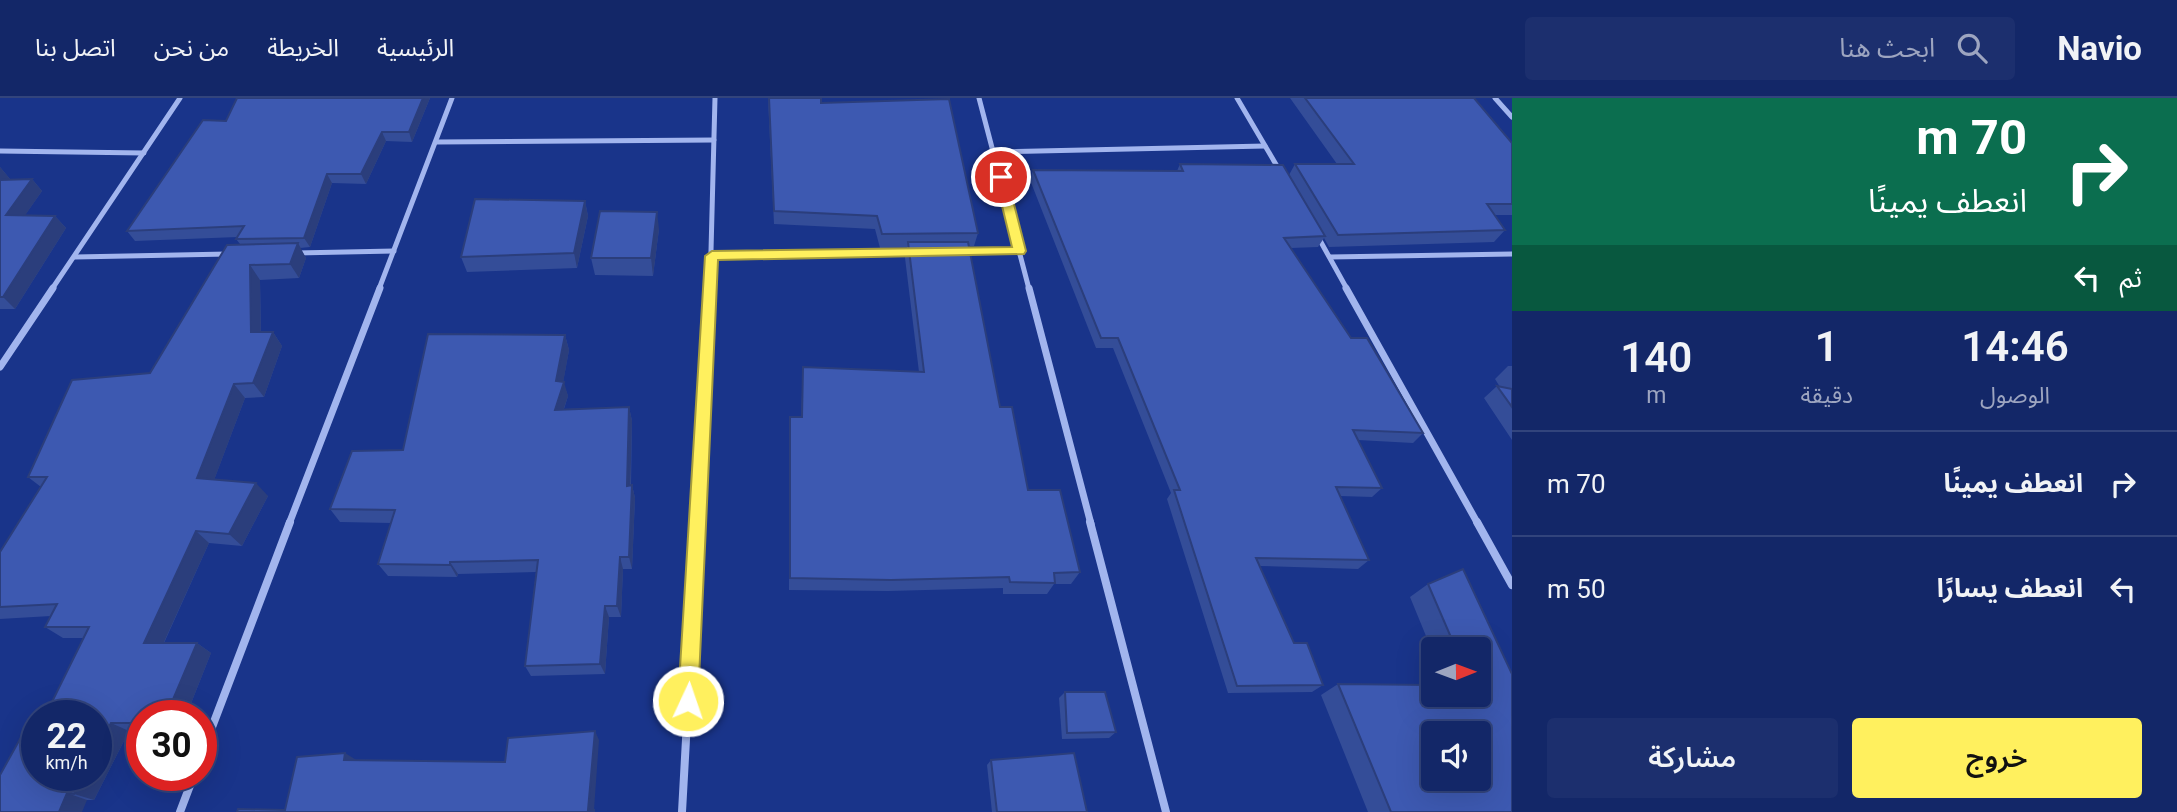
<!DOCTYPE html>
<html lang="ar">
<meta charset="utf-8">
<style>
body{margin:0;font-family:Roboto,"Noto Sans Arabic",sans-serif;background:#1c2f6e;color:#f1f3f6;direction:rtl;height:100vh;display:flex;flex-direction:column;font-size:26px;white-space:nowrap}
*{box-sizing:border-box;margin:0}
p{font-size:23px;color:#9da5c0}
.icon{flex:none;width:38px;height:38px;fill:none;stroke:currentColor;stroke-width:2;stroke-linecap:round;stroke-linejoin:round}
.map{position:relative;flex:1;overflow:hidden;direction:ltr}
.sheet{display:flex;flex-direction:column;background:#132768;width:665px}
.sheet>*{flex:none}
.top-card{background:#0b6e4f;color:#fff;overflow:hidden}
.needle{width:46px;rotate:89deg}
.tools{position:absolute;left:1421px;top:539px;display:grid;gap:14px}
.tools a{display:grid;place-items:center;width:70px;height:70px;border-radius:7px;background:#132768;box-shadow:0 7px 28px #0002,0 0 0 2px #32447c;font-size:35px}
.speed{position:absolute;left:21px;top:602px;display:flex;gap:14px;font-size:35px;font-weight:700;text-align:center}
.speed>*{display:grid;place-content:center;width:91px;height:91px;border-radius:50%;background:#132768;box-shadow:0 7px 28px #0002,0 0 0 2px #32447c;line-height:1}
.speed small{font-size:18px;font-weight:400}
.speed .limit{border:10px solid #d22;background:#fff;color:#111}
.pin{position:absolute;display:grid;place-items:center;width:60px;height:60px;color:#fff;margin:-30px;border:4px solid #fff;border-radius:50%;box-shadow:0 2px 7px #0007}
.me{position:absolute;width:77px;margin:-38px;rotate:3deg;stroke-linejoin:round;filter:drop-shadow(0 0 5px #0008)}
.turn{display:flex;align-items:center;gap:24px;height:147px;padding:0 35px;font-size:32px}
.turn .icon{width:91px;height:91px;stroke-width:2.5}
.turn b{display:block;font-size:49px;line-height:60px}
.then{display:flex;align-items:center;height:66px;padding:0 35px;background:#0003;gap:14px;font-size:26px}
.eta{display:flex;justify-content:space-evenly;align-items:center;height:119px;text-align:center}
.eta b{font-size:42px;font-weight:600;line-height:49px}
.action{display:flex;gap:14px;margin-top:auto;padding:14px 35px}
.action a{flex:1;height:80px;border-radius:7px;background:#fff05e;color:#111;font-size:28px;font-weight:600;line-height:80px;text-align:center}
.action a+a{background:#1c2f6e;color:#f1f3f6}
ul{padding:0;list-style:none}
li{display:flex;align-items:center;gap:21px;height:105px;padding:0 35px;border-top:2px solid #32447c}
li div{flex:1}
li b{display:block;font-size:26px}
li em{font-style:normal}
header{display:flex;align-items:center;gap:42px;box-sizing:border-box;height:98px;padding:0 35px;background:#132768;border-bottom:2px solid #32447c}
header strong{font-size:33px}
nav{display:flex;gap:38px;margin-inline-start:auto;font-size:24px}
.search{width:490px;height:63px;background:#1c2f6e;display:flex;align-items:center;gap:18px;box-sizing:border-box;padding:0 24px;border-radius:7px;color:#9da5c0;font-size:26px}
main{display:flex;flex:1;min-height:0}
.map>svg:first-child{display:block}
</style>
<header>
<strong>Navio</strong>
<div class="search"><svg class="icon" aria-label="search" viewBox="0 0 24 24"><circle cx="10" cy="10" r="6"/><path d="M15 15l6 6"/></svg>ابحث هنا</div>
<nav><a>الرئيسية</a><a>الخريطة</a><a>من نحن</a><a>اتصل بنا</a></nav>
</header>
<main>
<section class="sheet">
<div class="top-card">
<div class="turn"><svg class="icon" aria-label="right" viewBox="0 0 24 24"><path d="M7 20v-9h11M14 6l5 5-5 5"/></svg><div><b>70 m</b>انعطف يمينًا</div></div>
<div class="then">ثم<svg class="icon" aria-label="left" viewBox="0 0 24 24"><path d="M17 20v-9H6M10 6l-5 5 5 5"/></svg></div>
</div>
<div class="eta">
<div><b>14:46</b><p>الوصول</p></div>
<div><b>1</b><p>دقيقة</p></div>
<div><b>140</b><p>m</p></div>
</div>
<ul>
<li><svg class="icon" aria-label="right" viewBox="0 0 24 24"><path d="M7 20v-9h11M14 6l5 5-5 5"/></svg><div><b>انعطف يمينًا</b></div><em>70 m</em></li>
<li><svg class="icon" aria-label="left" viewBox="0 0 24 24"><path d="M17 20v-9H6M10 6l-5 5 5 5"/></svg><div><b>انعطف يسارًا</b></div><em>50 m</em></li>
</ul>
<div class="action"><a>خروج</a><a>مشاركة</a></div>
</section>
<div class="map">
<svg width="1512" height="714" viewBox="0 0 1512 714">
<rect width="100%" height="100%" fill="#19348a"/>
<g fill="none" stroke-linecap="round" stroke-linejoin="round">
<g stroke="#a2b5ee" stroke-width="5">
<polyline points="979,0 1029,191"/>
<polyline points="1237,0 1281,75"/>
<polyline points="1495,0 1512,19"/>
<polyline points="437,44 714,42"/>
<polyline points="0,53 144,55"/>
<polyline points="995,54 1265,48"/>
<polyline points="1317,137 1347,191"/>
<polyline points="961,154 1020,153"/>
<polyline points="296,155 394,153"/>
<polyline points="712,157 914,155"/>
<polyline points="75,159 228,156"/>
<polyline points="1330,159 1512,156"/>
<polyline points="52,191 180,0"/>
<polyline points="379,191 452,0"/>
<polyline points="710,191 715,0"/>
</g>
<g stroke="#a2b5ee" stroke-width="7">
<polyline points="1029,190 1091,426"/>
<polyline points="1346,190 1478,426"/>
<polyline points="0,269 53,190"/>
<polyline points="289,426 380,190"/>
<polyline points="698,426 710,190"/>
</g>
<g stroke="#a2b5ee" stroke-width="8">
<polyline points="1090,424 1166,714"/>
<polyline points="1477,424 1512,487"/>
<polyline points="201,658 290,424"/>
<polyline points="180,714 194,677"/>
<polyline points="682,714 698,424"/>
</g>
</g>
<g fill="#344d98">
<polygon points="237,0 430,0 412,44 386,43 366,86 332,85 310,149 300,150 306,160 299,180 260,182 261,234 273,234 282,248 264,299 245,300 214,382 268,398 242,448 209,445 164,545 197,545 211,555 186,618 142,618 142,633 129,633 94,702 87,702 0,714 33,642 84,540 63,540 45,529 51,518 0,521 0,454 41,389 28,379 150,275 240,146 236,141 238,139 135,143 127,133 226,23"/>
<polygon points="768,0 821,5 978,135 974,148 969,148 1000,309 1028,392 1080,474 1071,486 1054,486 1047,496 1003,496 1003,490 888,493 789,492 790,319 801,319 803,269 919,274 905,160 907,149 880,150 875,131 774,126"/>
<polygon points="1290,0 1474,0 1512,45 1512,117 1494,117 1505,132 1494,144 1329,149 1324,140 1318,149 1291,150 1351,240 1423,335 1413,345 1358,342 1382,390 1372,399 1340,398 1369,462 1358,471 1260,468 1294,545 1323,587 1312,594 1228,595 1167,401 1171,395 1113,250 1096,250 1030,82 1033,72 1177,73 1180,66 1289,77 1295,66 1337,66"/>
<polygon points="0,69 10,81 9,82 32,81 42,93 25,117 55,118 66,130 15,211 0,211"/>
<polygon points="585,103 588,118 577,170 467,174 461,159"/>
<polygon points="659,131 653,178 595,177 591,160"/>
<polygon points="565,237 569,252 563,284 568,298 564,311 629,309 632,323 631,387 632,387 635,400 632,471 623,471 621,519 609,519 605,576 531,578 525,568 536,474 458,476 457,479 388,478 378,466 391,425 340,424 330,411 403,352"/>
<polygon points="1508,268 1512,268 1512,342 1484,300 1497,288 1500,289 1495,281"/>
<polygon points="1428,486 1512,576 1512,714 1368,714 1321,597 1338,586 1479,597 1479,551 1433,551 1433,555 1410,499"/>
<polygon points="1065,594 1116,634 1109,640 1062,641 1059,600"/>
<polygon points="991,662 1087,714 992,714 987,667"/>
</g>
<g fill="#2b3e7c">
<polygon points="423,0 430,0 412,44 409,34"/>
<polygon points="382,34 386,43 366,86 361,76"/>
<polygon points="0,69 10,81 0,93"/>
<polygon points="327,76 332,85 310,149 304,140"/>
<polygon points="32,81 42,93 17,129 6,117"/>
<polygon points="585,103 588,118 577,170 574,155"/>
<polygon points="657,114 659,131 653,178 651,160"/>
<polygon points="55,118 66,130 15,211 3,199"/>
<polygon points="298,145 306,160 299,180 290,166"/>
<polygon points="250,167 260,182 261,249 251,234"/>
<polygon points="273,234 282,248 264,299 253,285"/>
<polygon points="565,237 569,252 562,291 564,284 568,298 559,325 555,312 556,283"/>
<polygon points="234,286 245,300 210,393 197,380"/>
<polygon points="629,309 632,323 630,400 627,388"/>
<polygon points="256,385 268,398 242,448 229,436"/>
<polygon points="632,387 635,400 632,471 629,459"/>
<polygon points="196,433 209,445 159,555 144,545"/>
<polygon points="620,459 623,471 621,519 617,508"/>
<polygon points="450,464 458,476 457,479 450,467"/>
<polygon points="605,508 609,519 605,576 600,566"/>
<polygon points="197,545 211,555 186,618 166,618"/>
<polygon points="111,625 129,633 94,702 74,696 84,677 96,677 96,653"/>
<polygon points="595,633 599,642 594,712 595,714 589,714 588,712"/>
<polygon points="345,655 358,663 344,662"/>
<polygon points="67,695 87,702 82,714 59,714"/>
</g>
<g fill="#3d59b1" stroke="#2b3e7c" stroke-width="2" fill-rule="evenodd">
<polygon points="237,0 423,0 409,34 382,34 361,76 327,76 304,140 236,141 244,128 127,133 203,22 226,23"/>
<polygon points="769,0 821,0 821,5 949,1 978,135 882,136 877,118 774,113"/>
<polygon points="1305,0 1474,0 1512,45 1512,106 1487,106 1505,132 1338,137 1295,66 1354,66"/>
<polygon points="1180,66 1283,67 1325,138 1284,140 1351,240 1367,240 1423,335 1353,332 1382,390 1336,389 1369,462 1256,460 1294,545 1307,545 1323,587 1237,588 1174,392 1180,392 1118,240 1101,240 1033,72 1183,73"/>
<polygon points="32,81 6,117 55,118 3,199 0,199 0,82"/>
<polygon points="475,101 585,103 574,155 461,159"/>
<polygon points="600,113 657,114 651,160 591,160"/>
<polygon points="908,144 968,144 1000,309 1012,309 1028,392 1060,392 1080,474 1054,475 1055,485 1010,484 1009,479 891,482 790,480 790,319 802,319 803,269 924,274"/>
<polygon points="298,145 290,166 250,167 251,234 273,234 253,285 234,286 197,380 256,385 229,436 196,433 144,545 197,545 166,618 142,618 142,625 111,625 96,653 96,618 45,618 89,529 45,529 57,506 0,509 0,454 47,379 28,379 72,282 150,275 227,147"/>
<polygon points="428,236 565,237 556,283 564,284 555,312 629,309 627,388 632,387 629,459 620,459 617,508 605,508 600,566 525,568 538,462 450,464 450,467 378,466 395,412 330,411 352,353 403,352"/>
<polygon points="1497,288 1512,291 1512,309"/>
<path d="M 1463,471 L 1512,576 L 1512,714 L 1391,714 L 1338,586 L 1433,587 L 1433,597 L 1479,597 L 1479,551 L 1456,551 L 1428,486 ZM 1433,635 L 1479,635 L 1479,681 L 1433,681 Z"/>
<polygon points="1065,594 1105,594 1116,634 1067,635"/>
<polygon points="595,633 588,712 594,712 594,714 237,714 238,711 285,712 297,659 345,655 344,662 505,664 508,640"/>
<polygon points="37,634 37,677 84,677 74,696 67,695 59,714 0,714 0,677 20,641 33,642"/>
<polygon points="1074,655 1087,714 997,714 991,662"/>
</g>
<polygon fill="#fff05e" stroke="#a69c3d" stroke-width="2" points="1001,75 1007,79 1026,153 1024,156 718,162 698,603 695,609 688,612 681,609 678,603 705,158 712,153 1012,149 995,79"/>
</svg>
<div class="tools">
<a><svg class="needle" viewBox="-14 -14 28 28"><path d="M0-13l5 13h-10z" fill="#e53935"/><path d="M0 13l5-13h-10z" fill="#9da5c0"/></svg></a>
<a><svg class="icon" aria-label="sound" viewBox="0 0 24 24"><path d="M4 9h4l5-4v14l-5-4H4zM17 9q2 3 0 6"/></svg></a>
</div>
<div class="speed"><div>22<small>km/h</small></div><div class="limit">30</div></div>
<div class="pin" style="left:1001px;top:79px;background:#d93025"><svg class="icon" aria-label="arrive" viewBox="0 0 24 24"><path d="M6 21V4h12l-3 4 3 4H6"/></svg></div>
<svg class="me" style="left:688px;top:603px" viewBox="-20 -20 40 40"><circle r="17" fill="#fff05e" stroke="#fff" stroke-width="3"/><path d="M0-11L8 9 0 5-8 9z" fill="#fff"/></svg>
</div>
</main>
